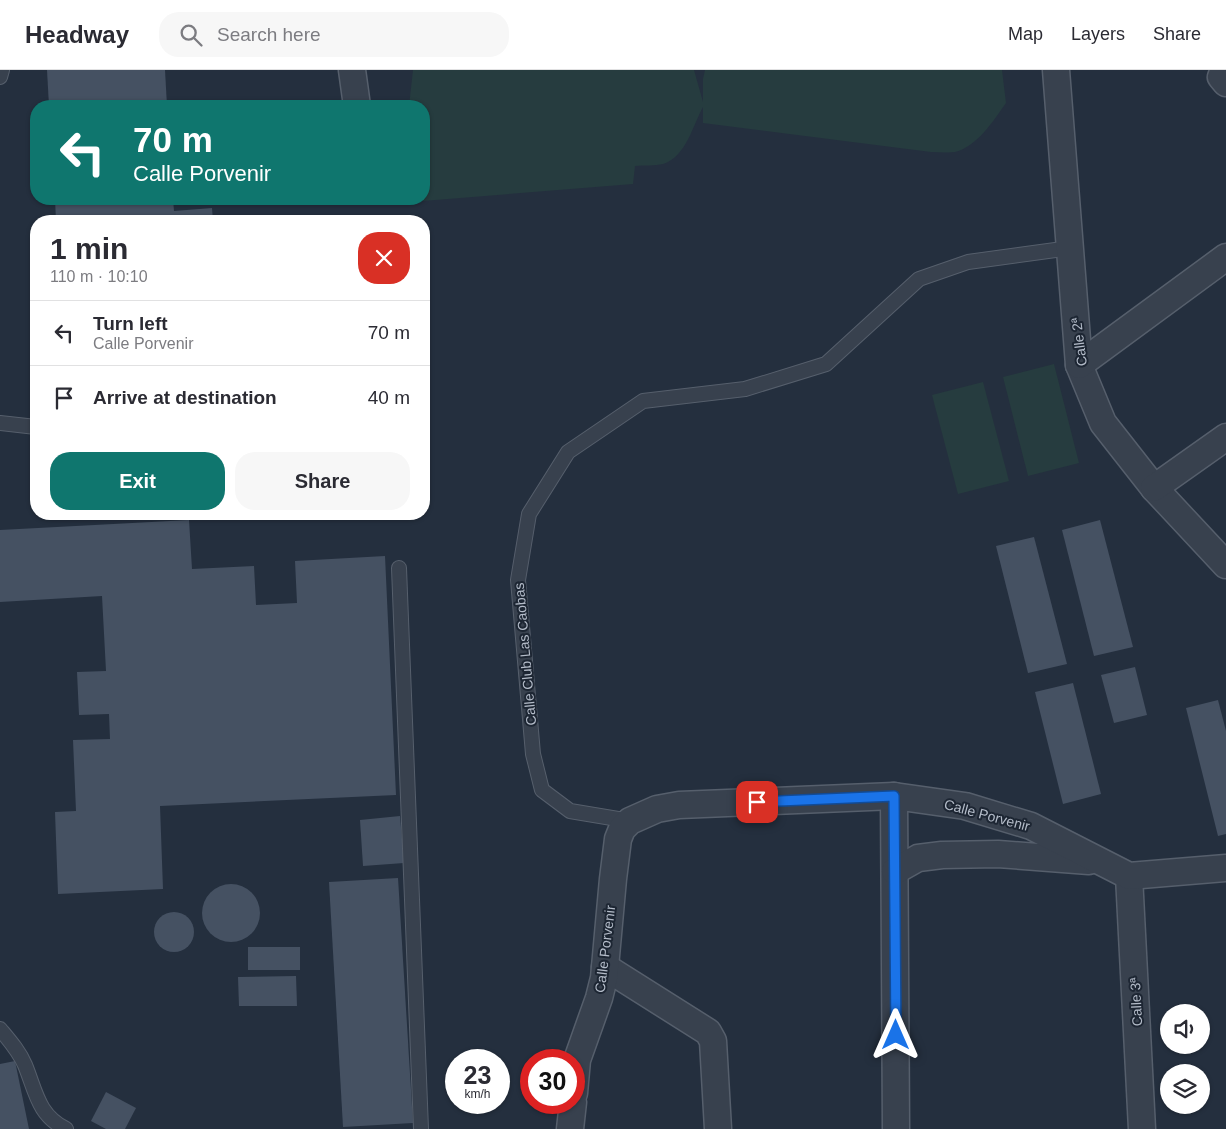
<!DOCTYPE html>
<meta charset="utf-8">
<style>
body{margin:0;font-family:Arial,sans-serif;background:#f7f7f7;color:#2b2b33;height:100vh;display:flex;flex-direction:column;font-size:19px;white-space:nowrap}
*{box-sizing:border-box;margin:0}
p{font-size:16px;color:#7c7c81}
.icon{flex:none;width:28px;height:28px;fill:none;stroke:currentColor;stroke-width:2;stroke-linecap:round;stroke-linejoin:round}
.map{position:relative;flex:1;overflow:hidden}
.panel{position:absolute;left:30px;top:145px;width:400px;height:305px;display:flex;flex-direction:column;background:#fff;border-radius:20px;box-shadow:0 1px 4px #0004}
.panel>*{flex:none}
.hud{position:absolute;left:30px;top:30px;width:400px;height:105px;border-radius:20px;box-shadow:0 1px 4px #0004;background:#0f766e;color:#fff;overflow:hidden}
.tools{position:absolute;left:1160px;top:934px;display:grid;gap:10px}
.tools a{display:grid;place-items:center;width:50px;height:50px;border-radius:50%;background:#fff;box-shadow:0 1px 4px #0004;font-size:25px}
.speed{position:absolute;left:445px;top:979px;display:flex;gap:10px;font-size:25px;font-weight:700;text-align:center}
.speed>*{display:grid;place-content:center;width:65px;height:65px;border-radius:50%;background:#fff;box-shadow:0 1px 4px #0004;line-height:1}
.speed small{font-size:12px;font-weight:400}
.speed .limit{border:8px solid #d22;background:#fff;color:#111}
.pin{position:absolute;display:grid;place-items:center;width:42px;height:42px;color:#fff;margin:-21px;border-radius:10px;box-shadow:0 2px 8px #0006}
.me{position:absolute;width:55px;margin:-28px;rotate:0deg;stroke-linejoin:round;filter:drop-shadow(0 0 4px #0008)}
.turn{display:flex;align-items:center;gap:18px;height:105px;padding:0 20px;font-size:22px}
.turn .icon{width:65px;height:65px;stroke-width:2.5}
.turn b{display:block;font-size:35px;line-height:42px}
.round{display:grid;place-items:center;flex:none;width:52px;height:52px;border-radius:20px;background:#f7f7f7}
.headline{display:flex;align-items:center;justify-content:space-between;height:85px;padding:0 20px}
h1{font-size:30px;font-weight:700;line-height:38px}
.primary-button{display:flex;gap:10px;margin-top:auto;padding:10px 20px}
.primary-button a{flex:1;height:58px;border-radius:20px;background:#0f766e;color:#fff;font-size:20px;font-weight:700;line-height:58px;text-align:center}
.primary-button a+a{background:#f7f7f7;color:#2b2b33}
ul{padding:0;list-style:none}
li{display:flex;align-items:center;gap:15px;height:65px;padding:0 20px;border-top:1px solid #e1e1e2}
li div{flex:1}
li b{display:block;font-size:19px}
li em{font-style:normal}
header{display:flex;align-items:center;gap:30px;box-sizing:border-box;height:70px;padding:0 25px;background:#fff;border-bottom:1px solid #e1e1e2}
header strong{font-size:24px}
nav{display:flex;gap:28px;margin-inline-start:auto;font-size:18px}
.search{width:350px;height:45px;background:#f7f7f7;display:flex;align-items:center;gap:12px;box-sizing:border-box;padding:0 18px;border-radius:20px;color:#7c7c81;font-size:19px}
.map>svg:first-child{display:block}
</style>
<header>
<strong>Headway</strong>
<div class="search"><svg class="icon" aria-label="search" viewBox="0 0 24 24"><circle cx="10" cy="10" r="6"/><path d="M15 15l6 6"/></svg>Search here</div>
<nav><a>Map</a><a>Layers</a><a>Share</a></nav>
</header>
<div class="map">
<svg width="1226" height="1059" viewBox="0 0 1226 1059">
<rect width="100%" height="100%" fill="#242f3e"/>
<g fill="#263c3f">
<path d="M 413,0 L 694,0 L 703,32 L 703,9 L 705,0 L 1002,0 L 1006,33 C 993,51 978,76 955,82 C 948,83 939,82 931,82 L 703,53 L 703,37 C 693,55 686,87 663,94 C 655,96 644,95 635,96 L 633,114 L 398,133 L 399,129 L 424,129 L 424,36 L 409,36 Z"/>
<polygon points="1054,294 1079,393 1028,406 1003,307"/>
<polygon points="983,312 1009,411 958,424 932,325"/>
</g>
<g fill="#455162">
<polygon points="47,0 165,0 167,36 49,36"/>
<polygon points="55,129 173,129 174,141 212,138 213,151 56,151"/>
<polygon points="189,450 192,499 254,496 256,535 297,533 295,491 385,486 396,725 160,736 163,819 58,824 55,742 76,741 73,670 110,669 109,644 79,645 77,602 106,601 102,526 0,532 0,460"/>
<polygon points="1100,450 1133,577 1094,586 1062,460"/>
<polygon points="1034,467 1067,594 1028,603 996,476"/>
<polygon points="1135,597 1147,645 1114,653 1101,605"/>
<polygon points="1073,613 1101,724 1063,734 1035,622"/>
<polygon points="1218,630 1226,661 1226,764 1218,766 1186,638"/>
<polygon points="400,746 404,793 363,796 360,750"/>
<polygon points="398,808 413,1053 343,1057 329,812"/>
<circle cx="231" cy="843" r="29"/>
<circle cx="174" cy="862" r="20"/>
<rect x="248" y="877" width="52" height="23"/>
<polygon points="296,906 297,936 239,936 238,907"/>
<polygon points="15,991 29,1059 0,1059 0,994"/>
<polygon points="106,1022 136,1038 125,1059 106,1059 91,1051"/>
</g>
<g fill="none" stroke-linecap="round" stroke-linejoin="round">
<defs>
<g id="lane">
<polyline points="0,7 2,0"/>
<polyline points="0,353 36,357"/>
<polyline points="399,498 421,1059"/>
<polyline points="630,751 570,741 542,720 533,684 518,510 529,444 568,382 643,331 745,319 826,294 919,209 968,192 1070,178"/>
<path d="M 0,959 C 10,971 19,981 25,995 C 36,1022 38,1045 66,1059"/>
</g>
<g id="street">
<polyline points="352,0 357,36"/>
<polyline points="1056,0 1079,295 1103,353 1154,418 1226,495"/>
<polyline points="1224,0 1221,7 1226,13"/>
<polyline points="1079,295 1226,187"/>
<polyline points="1154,418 1226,367"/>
<polyline points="894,726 896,1059"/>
<polyline points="895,801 918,788 942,785 998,784 1089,791"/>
<polyline points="1129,806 1142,1059"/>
<polyline points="605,897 708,962 713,971 718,1059"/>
<polyline points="574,1023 577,990 599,928 604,908 613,809 618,769 622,759 630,751 657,739 679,735 894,726 965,736 1031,756 1129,806 1226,798"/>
<polyline points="570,1059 573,1032"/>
</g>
</defs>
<use href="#lane" stroke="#565f6c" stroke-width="16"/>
<use href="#street" stroke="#565f6c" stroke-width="29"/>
<use href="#lane" stroke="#38414e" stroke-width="14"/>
<use href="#street" stroke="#38414e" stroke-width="26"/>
</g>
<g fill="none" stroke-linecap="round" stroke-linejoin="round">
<defs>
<polyline id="route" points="757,732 894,726 896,965"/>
</defs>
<use href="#route" stroke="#114b97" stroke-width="12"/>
<use href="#route" stroke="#1a73e8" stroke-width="9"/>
</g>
<g text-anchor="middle" stroke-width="4" stroke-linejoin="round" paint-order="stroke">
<g font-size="14" fill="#b4bcc9" stroke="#1d2633">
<text transform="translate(1079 272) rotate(-97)" y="5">Calle 2ª</text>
<text transform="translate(525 584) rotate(-95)" y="5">Calle Club Las Caobas</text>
<text transform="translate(987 745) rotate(15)" y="5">Calle Porvenir</text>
<text transform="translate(605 879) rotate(-83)" y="5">Calle Porvenir</text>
<text transform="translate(1136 932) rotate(-93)" y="5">Calle 3ª</text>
</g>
</g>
</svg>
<div class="tools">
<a><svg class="icon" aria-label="sound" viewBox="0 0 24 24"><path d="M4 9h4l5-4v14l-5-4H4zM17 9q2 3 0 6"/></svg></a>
<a><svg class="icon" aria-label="layers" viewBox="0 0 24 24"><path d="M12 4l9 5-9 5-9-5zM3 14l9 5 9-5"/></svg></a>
</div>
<div class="speed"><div>23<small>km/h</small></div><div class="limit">30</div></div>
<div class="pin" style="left:757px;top:732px;background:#d93025"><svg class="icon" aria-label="arrive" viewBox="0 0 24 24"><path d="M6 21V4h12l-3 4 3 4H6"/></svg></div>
<svg class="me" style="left:896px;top:965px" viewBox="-20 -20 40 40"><path d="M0-17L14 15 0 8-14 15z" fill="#1a73e8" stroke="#fff" stroke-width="4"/></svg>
<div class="hud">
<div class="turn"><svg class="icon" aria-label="left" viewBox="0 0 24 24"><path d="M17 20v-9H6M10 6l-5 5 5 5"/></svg><div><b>70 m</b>Calle Porvenir</div></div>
</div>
<section class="panel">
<div class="headline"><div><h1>1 min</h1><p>110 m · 10:10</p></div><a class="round" style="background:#d93025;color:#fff"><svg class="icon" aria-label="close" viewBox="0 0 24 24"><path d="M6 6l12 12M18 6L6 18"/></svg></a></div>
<ul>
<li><svg class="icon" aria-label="left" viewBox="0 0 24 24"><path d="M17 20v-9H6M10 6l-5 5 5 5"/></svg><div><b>Turn left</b><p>Calle Porvenir</p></div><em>70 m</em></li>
<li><svg class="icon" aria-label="arrive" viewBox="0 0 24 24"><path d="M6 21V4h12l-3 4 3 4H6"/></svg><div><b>Arrive at destination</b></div><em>40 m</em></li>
</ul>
<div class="primary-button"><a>Exit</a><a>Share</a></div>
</section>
</div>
